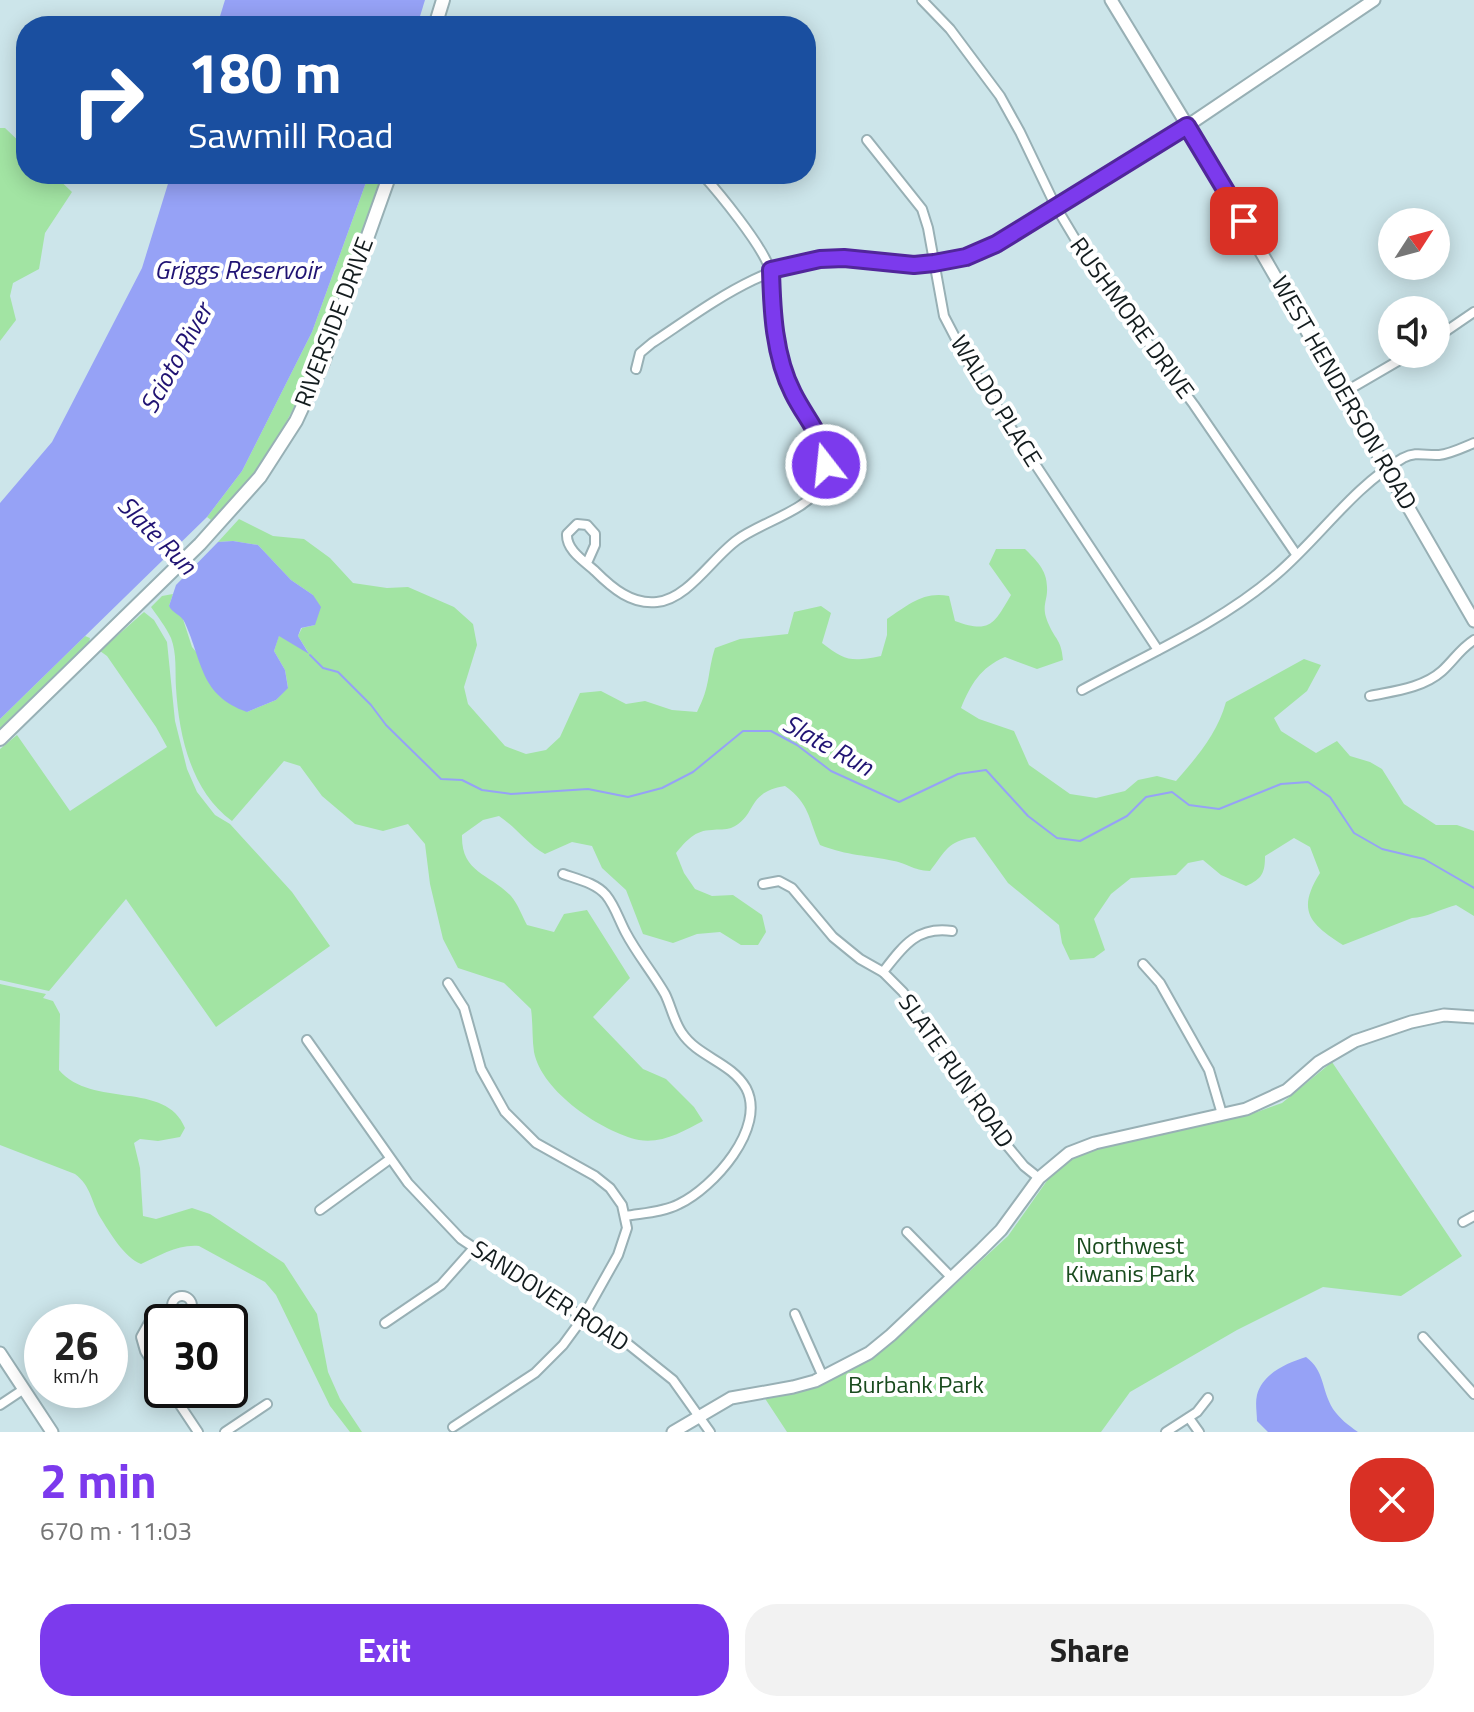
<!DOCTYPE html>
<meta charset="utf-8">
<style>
body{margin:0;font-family:"Titillium Web",sans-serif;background:#f2f2f2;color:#222;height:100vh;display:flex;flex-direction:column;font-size:30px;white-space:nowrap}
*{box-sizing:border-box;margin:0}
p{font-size:26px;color:#767676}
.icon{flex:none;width:44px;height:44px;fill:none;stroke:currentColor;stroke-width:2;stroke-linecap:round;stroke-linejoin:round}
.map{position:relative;height:1432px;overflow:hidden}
.sheet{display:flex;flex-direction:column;background:#fff;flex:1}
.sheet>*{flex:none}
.hud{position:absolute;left:16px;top:16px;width:800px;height:168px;border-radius:32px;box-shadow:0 4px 20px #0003;background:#1a4fa0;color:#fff;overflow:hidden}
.needle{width:52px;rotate:54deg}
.fabs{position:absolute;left:1378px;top:208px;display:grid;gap:16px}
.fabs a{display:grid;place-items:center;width:72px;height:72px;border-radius:50%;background:#fff;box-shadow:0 4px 20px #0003;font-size:40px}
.speed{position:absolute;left:24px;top:1304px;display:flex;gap:16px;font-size:40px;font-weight:700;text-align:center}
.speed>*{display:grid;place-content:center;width:104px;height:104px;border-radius:50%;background:#fff;box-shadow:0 4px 20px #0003;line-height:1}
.speed small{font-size:20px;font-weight:400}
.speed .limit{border:4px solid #111;border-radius:12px;background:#fff;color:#111}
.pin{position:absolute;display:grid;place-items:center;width:68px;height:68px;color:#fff;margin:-34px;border-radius:16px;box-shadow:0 4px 12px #0006}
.me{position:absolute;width:88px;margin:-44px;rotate:344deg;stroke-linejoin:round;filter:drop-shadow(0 0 6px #0008)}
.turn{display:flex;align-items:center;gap:28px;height:168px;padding:0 40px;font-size:36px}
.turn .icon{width:104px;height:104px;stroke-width:2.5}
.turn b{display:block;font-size:56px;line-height:68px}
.round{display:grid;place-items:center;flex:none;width:84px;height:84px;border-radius:32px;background:#f2f2f2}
.summary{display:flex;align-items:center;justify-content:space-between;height:136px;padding:0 40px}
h1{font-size:48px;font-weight:700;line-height:60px;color:#7c3aed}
.button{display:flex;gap:16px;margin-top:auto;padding:16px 40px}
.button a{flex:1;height:92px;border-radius:32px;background:#7c3aed;color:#fff;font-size:32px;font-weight:700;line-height:92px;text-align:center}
.button a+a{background:#f2f2f2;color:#222}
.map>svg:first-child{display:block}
</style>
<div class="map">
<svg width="1474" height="1432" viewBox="0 0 1474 1432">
<rect width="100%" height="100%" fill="#cce5ea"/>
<g fill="#a2e4a3">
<polygon points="0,128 5,128 26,148 26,174 53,174 72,192 45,233 39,269 13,283 10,296 16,320 0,341"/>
<path d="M 369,174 L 383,174 C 371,213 357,251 343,289 C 312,372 279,461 211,520 L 207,517 L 242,471 L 312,332 Z"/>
<path d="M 239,519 L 273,536 L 304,539 L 330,558 L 353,583 L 387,588 L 408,587 L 454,607 L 473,624 L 477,645 L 464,687 L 468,704 L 505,746 L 526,754 L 546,750 L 560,737 L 580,693 L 601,691 L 626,704 L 645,701 L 672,710 L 697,712 C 711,685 707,673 715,648 L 740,639 L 788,634 L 794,612 L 821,606 L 831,613 L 822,643 C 845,661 851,662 881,656 L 887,635 L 887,619 C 908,605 923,591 949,596 L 955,621 C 990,634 994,624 1011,595 L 989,564 L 996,549 L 1025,549 C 1036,560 1047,570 1047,587 C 1048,602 1040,606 1049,625 C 1056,641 1061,639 1063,660 L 1037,669 L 1005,657 C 980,668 971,684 961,708 L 979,719 L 1014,731 L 1029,765 L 1070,794 L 1096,798 L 1125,791 L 1138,780 L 1157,776 L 1176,781 C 1197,757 1217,734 1226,702 L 1304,659 L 1321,665 L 1307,691 L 1274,718 L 1281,731 L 1316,753 L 1337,741 L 1350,756 L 1370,762 L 1382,769 L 1404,804 L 1436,825 L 1457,825 L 1474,831 L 1474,916 L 1456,905 C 1441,909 1425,918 1412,918 L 1343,945 C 1310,924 1296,911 1320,873 L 1310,847 L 1294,838 L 1265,856 C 1265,873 1262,879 1246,886 L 1221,875 L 1203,860 L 1188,863 L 1176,875 L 1131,878 L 1111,894 L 1094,919 L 1105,950 L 1094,958 L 1070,960 L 1062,943 L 1059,925 L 1008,883 L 975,837 C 947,841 946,851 930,871 C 912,870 909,864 894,861 C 867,855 848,856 820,845 C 808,818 810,804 785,786 C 744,793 759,815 731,828 C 726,830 718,829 712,830 C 695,830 686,841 676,853 L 684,873 L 695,889 L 712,896 L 733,895 L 762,915 L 766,932 L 758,945 L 741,945 L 720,932 L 697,934 L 673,943 L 643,934 L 626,890 L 602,868 L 592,846 L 572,842 L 545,854 C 527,844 517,828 499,816 L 483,820 L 462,835 C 461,873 489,873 511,896 C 518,904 522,916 527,925 L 554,932 L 564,914 L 587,910 L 630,978 L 593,1017 L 643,1069 L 666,1079 L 694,1107 L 703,1121 C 684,1131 662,1144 639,1140 C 602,1132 542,1092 534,1052 C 532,1039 533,1023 531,1009 L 504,983 L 458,968 L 443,939 L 430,884 L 425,844 L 408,824 L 383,831 L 355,824 L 322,796 L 300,766 L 284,761 L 232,821 C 191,791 179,736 176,688 C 175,671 177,654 171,638 C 166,627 158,617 151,607 L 162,596 L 173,594 L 169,606 L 182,616 L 192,647 L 247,712 L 276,700 L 288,687 L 285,670 L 274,651 L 279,635 L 308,652 L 298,636 L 302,628 L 315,625 L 313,595 L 291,580 L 258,545 L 233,541 L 218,542 Z"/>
<polygon points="144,612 154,620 167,642 175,721 187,769 197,792 215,815 230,824 292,892 330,946 216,1027 126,899 49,991 0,980 0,749 17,735 70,811 167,747 156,727 107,656 100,651"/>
<polygon points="85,636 90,638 89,643 0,729 0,719"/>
<path d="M 0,984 L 46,994 L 43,998 L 53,1001 L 60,1014 L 59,1070 C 92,1109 166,1080 185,1128 L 180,1137 L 158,1141 L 140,1139 L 134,1143 L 140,1168 L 143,1216 L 156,1219 L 192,1208 L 210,1214 L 284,1263 L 317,1314 L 328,1372 L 340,1399 L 362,1432 L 350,1432 L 330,1406 L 276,1295 L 265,1282 L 199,1246 C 178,1244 159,1256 141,1264 C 124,1257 110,1233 100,1217 C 91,1201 91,1186 75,1174 L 0,1145 Z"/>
<path d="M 1332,1062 L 1462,1256 L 1401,1296 L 1323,1287 L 1237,1330 L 1130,1392 L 1101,1432 L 787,1432 L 764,1397 C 809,1392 848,1375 885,1349 L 1008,1236 L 1051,1175 L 1075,1156 L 1104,1147 L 1257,1112 L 1282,1103 Z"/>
</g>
<g fill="#96a2f6">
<polygon points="225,0 425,0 417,26 217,26"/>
<polygon points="171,174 369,174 312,332 242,471 207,517 0,719 0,503 52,442 142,268"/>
<path d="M 233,541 L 258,545 L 291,580 L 313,595 L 321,607 L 315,625 L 301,628 L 298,636 L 309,654 L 279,636 L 274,651 L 285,670 L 288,688 L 276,700 L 247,712 C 200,695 203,663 185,623 C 181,614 173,614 169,606 L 176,585 L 218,542 Z"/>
<path d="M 1306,1357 C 1325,1371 1321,1389 1333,1409 C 1340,1419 1348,1425 1358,1432 L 1268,1432 L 1257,1421 C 1257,1413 1255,1403 1257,1395 C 1263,1373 1287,1363 1306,1357 Z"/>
</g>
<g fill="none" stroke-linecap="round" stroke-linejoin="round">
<polyline stroke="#96a2f6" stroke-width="2" points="310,655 323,668 338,672 371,705 386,725 441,779 462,780 482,790 511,794 588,789 628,797 662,788 693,772 743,731 771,731 797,745 831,771 899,802 958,774 986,770 1028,816 1057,838 1080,841 1127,816 1146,797 1172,792 1189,805 1219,809 1281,784 1308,782 1330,797 1354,833 1382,849 1424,859 1474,888"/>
<defs>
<g id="street">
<polyline points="922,0 950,29 1000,96 1020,132 1056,207 1089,262 1194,405 1296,554"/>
<polyline points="867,140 922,209 928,228 944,316 969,364 1158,650"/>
<polyline points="1436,338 1474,312"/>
<path d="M 636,369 L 640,353 L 652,343 C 711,304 768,258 843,258 C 884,259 922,269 963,258 C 996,249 1025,227 1053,209 C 1098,181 1143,153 1187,126"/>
<polyline points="1343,393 1410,354"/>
<path d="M 587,563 L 595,545 L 595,534 L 587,525 L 577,524 L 567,534 C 566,550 584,561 595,571 C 612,588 632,605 657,602 C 688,599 712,558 737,540 C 761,522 808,511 822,484 C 841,445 799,408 785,374 C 775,349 773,318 772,291 C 771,283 772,274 769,267 C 760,243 720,194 702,174"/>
<path d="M 1082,690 C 1148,654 1219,624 1277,574 C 1320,537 1353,487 1403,458 C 1417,451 1425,456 1439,455 C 1450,454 1464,447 1474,443"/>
<path d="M 1370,696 C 1394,691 1423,688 1442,671 C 1454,660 1460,649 1474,640"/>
<path d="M 563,874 C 577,879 596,883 606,895 C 615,906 619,920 626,933 C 637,954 653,973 665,994 C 671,1006 674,1022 682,1033 C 698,1057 731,1062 746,1088 C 767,1128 713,1188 679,1204 C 664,1212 643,1213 626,1216"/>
<polyline points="763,884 779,881 792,888 833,937 860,959 883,972 903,992 1000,1137 1024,1166 1039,1178"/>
<polyline points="1143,964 1160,983 1209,1070 1222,1114"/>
<path d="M 883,972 C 903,946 917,926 952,931"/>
<polyline points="448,983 464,1008 481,1069 505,1112 536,1143 595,1176 610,1188 622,1205 627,1228 618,1255 582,1319 563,1345 535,1373 453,1427"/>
<polyline points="307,1040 408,1183 461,1239 527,1283 628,1344 673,1380 710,1432"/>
<polyline points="320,1210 390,1159"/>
<polyline points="1463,1222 1474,1216"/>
<polyline points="907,1232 952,1278"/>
<circle cx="182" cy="1306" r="10"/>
<polyline points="795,1314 823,1377"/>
<polyline points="385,1323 441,1285 473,1249"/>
<polyline points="1423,1337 1474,1394"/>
<polyline points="162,1378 145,1351 141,1337 151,1319 173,1309"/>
<polyline points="170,1390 198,1432"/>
<polyline points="0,1405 24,1389"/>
<polyline points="1189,1418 1199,1432"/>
<polyline points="225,1432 267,1404"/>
<polyline points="1166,1432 1197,1412 1208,1398"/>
</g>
<g id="secondary">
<polyline points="1111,0 1201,148 1474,621"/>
<polyline points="1187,126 1374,0"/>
<polyline points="0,1353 52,1432"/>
<polyline points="673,1432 731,1398 793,1387 815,1381 869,1353 891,1335 981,1250 1001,1230 1039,1178 1069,1153 1095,1143 1246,1109 1287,1090 1319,1062 1355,1041 1411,1022 1444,1015 1474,1017"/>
</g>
<g id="primary">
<polyline points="435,26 443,0"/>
<polyline points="0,739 200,544 260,477 296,421 322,365 390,174"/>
</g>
</defs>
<use href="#street" stroke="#98b0b5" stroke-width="12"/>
<use href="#secondary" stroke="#98b0b5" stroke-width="15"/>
<use href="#primary" stroke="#98b0b5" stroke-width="16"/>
<use href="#street" stroke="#fff" stroke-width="8"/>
<use href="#secondary" stroke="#fff" stroke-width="11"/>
<use href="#primary" stroke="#fff" stroke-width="12"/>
</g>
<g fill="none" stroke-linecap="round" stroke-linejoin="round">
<defs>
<path id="route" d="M 826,465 C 822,432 807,421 793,393 C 774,356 772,310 771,270 L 820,259 L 844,258 L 914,265 L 934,263 L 966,257 L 996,244 L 1187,126 L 1244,221"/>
</defs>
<use href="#route" stroke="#51269a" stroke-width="20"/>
<use href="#route" stroke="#7c3aed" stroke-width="14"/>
</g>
<g text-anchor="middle" stroke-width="8" stroke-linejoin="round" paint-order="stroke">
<g font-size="24" fill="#131c1e" stroke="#fff">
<text transform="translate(1132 318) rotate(54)" y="8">RUSHMORE DRIVE</text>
<text transform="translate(334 322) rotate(-69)" y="8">RIVERSIDE DRIVE</text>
<text transform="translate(1344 393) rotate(60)" y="8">WEST HENDERSON ROAD</text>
<text transform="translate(996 401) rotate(58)" y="8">WALDO PLACE</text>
<text transform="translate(956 1071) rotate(55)" y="8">SLATE RUN ROAD</text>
<text transform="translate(550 1296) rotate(33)" y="8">SANDOVER ROAD</text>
</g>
<g font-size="24" fill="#194b1e" stroke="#fff">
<text x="1130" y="1254">Northwest<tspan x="1130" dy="28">Kiwanis Park</tspan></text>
<text x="916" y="1393">Burbank Park</text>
</g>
<g font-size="26" font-style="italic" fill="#201373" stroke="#fff">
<text x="237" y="279">Griggs Reservoir</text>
<text transform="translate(176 358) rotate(-61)" y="9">Scioto River</text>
<text transform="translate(157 535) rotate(45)" y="9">Slate Run</text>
<text transform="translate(828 745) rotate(29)" y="9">Slate Run</text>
</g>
</g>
</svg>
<div class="fabs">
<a><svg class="needle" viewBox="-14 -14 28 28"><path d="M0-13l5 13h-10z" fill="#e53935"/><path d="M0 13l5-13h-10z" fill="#767676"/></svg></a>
<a><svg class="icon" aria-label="sound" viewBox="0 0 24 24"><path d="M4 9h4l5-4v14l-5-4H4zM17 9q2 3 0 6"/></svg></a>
</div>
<div class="speed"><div>26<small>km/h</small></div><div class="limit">30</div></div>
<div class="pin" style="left:1244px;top:221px;background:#d93025"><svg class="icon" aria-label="arrive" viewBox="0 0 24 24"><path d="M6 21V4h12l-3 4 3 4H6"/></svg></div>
<svg class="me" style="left:826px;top:465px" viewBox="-20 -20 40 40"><circle r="17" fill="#7c3aed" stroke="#fff" stroke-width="3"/><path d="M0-11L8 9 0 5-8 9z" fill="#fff"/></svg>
<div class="hud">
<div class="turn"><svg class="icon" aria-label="right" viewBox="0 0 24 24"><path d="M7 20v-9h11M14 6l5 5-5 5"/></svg><div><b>180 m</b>Sawmill Road</div></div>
</div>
</div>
<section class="sheet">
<div class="summary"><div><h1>2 min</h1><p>670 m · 11:03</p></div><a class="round" style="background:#d93025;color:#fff"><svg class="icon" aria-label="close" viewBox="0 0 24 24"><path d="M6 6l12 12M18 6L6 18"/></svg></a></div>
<div class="button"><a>Exit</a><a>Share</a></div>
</section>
